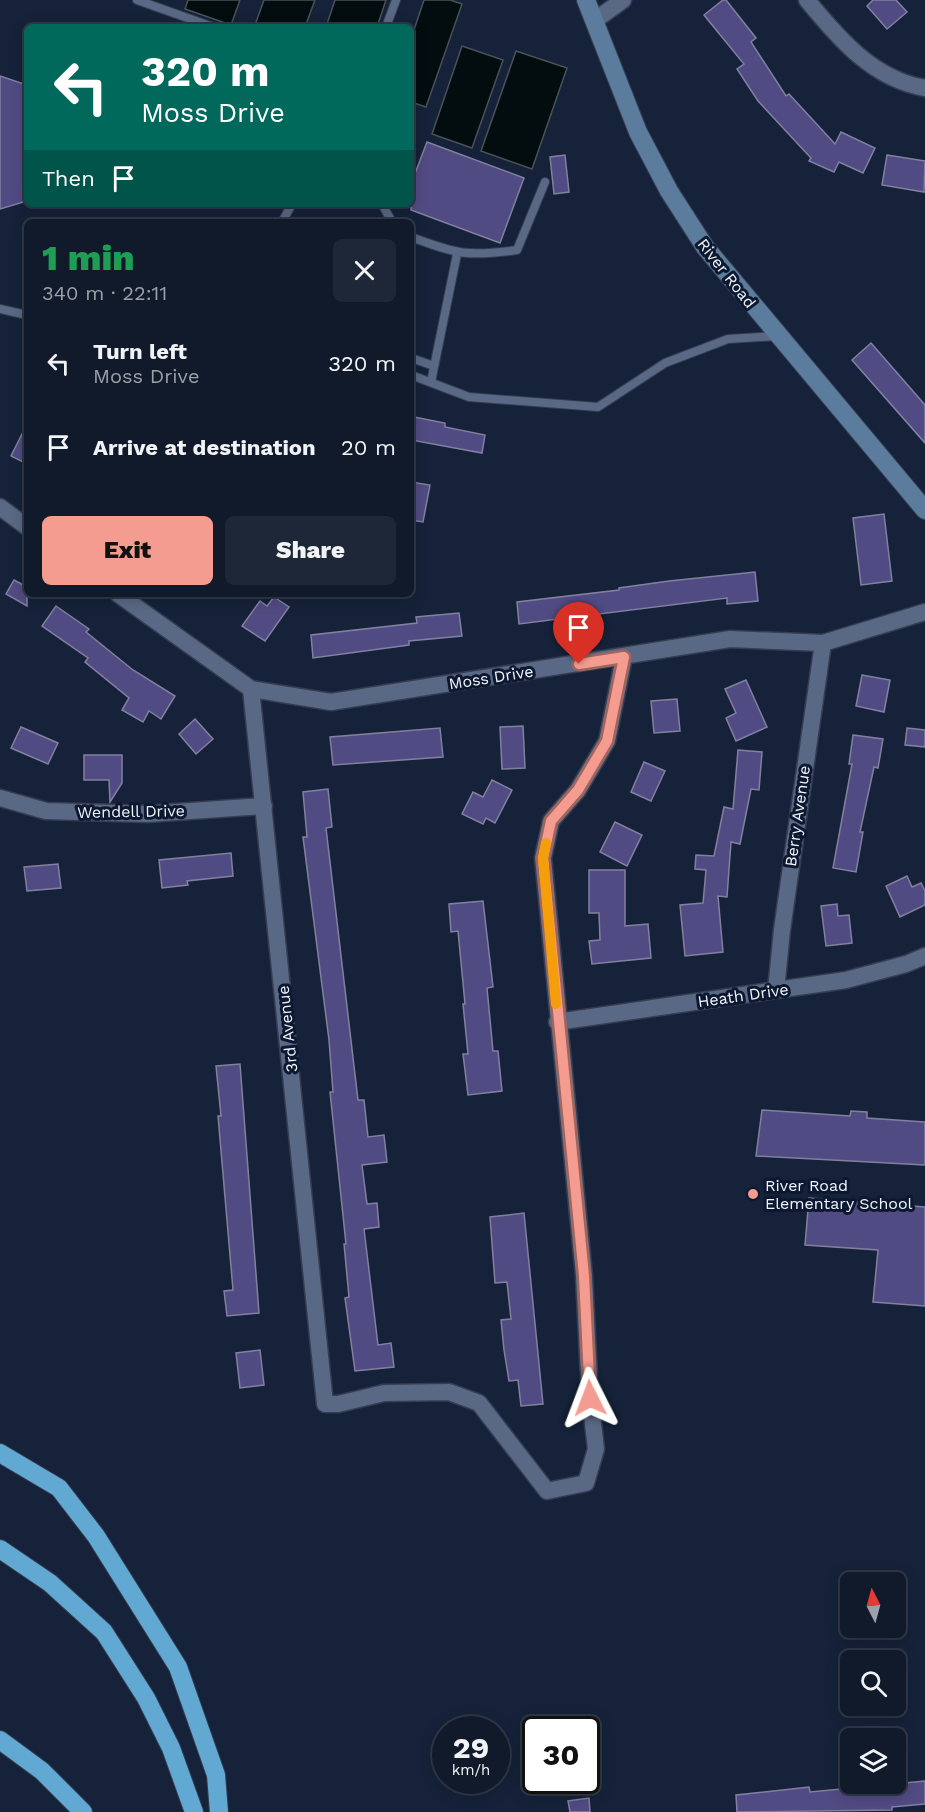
<!DOCTYPE html>
<meta charset="utf-8">
<style>
body{margin:0;font-family:"Work Sans",sans-serif;background:#1e2737;color:#f1f3f6;height:100vh;display:flex;flex-direction:column;font-size:22px;white-space:nowrap}
*{box-sizing:border-box;margin:0}
p{font-size:20px;color:#9ca1a9}
.icon{flex:none;width:33px;height:33px;fill:none;stroke:currentColor;stroke-width:2;stroke-linecap:round;stroke-linejoin:round}
.map{position:relative;flex:1;overflow:hidden}
.drawer{position:absolute;left:24px;top:219px;width:390px;height:378px;display:flex;flex-direction:column;background:#101a2b;border-radius:9px;box-shadow:0 3px 15px #0003,0 0 0 2px #303847}
.drawer>*{flex:none}
.top-card{position:absolute;left:24px;top:24px;width:390px;height:183px;border-radius:9px;box-shadow:0 3px 15px #0003,0 0 0 2px #303847;background:#00695c;color:#fff;overflow:hidden}
.needle{width:39px;rotate:354deg}
.controls{position:absolute;left:840px;top:1572px;display:grid;gap:12px}
.controls a{display:grid;place-items:center;width:66px;height:66px;border-radius:9px;background:#101a2b;box-shadow:0 3px 15px #0003,0 0 0 2px #303847;font-size:30px}
.speed{position:absolute;left:432px;top:1716px;display:flex;gap:12px;font-size:30px;font-weight:700;text-align:center}
.speed>*{display:grid;place-content:center;width:78px;height:78px;border-radius:50%;background:#101a2b;box-shadow:0 3px 15px #0003,0 0 0 2px #303847;line-height:1}
.speed small{font-size:15px;font-weight:400}
.speed .limit{border:3px solid #111;border-radius:9px;background:#fff;color:#111}
.pin{position:absolute;display:grid;place-items:center;width:51px;height:51px;color:#fff;margin:-62px -26px;border-radius:50% 50% 50% 0;rotate:-45deg;box-shadow:0 0 6px #0007}
.pin .icon{rotate:45deg}
.me{position:absolute;width:66px;margin:-33px;rotate:357deg;stroke-linejoin:round;filter:drop-shadow(0 0 4px #0008)}
.turn{display:flex;align-items:center;gap:21px;height:126px;padding:0 18px;font-size:27px}
.turn .icon{width:78px;height:78px;stroke-width:2.5}
.turn b{display:block;font-size:42px;line-height:51px}
.then{display:flex;align-items:center;height:57px;padding:0 18px;background:#0003;gap:12px;font-size:22px}
.round{display:grid;place-items:center;flex:none;width:63px;height:63px;border-radius:9px;background:#1e2737}
.overview{display:flex;align-items:center;justify-content:space-between;height:102px;padding:0 18px}
h1{font-size:36px;font-weight:800;line-height:45px;color:#1e9e55}
.button{display:flex;gap:12px;margin-top:auto;padding:12px 18px}
.button a{flex:1;height:69px;border-radius:9px;background:#f59c90;color:#111;font-size:24px;font-weight:800;line-height:69px;text-align:center}
.button a+a{background:#1e2737;color:#f1f3f6}
ul{padding:0;list-style:none}
li{display:flex;align-items:center;gap:18px;height:84px;padding:0 18px}
li div{flex:1}
li b{display:block;font-size:22px}
li em{font-style:normal}
.map>svg:first-child{display:block}
</style>
<div class="map">
<svg width="925" height="1812" viewBox="0 0 925 1812">
<rect width="100%" height="100%" fill="#152239"/>
<g fill="#030d10" stroke="#4a5257" stroke-width="1.5">
<polygon points="188,0 240,0 231,25 185,9"/>
<polygon points="264,0 315,0 305,27 259,27 255,25"/>
<polygon points="335,0 386,0 377,27 326,27"/>
<polygon points="424,0 450,0 462,4 426,107 411,102 411,39"/>
<polygon points="462,46 503,60 472,148 432,134"/>
<polygon points="516,51 567,68 532,169 481,151"/>
</g>
<g fill="#514b83" stroke="#8280a0" stroke-width="1.5">
<polygon points="723,0 726,0 756,38 751,42 786,96 789,94 835,144 841,132 875,148 863,173 839,162 834,172 809,161 811,158 758,101 737,69 744,64 704,15"/>
<polygon points="873,0 896,0 907,12 887,29 867,6"/>
<polygon points="0,76 27,85 27,201 0,209"/>
<polygon points="427,142 524,178 500,243 411,210 411,184"/>
<polygon points="565,155 569,192 554,194 550,157"/>
<polygon points="887,155 925,161 924,192 882,185"/>
<polygon points="871,343 925,405 925,443 852,360"/>
<polygon points="414,417 445,423 445,427 485,435 482,453 411,440"/>
<polygon points="27,424 27,464 11,456"/>
<polygon points="411,482 430,485 423,522 411,520"/>
<polygon points="884,514 892,581 861,585 853,518"/>
<polygon points="755,572 758,601 727,604 727,598 519,624 517,602 619,590 619,588 669,581"/>
<polygon points="14,580 27,587 27,606 6,594"/>
<polygon points="274,597 289,607 265,641 242,626 260,601 267,606"/>
<polygon points="56,606 89,629 86,632 133,670 175,696 161,719 149,711 143,722 122,710 129,698 85,662 88,658 42,626"/>
<polygon points="459,613 462,636 409,641 409,645 313,658 311,635 417,623 416,617"/>
<polygon points="862,675 890,680 884,712 856,706"/>
<polygon points="746,680 767,727 736,741 726,718 736,713 725,689"/>
<polygon points="677,699 680,731 654,733 651,701"/>
<polygon points="195,719 213,739 196,754 179,734"/>
<polygon points="523,726 525,768 502,769 500,727"/>
<polygon points="21,727 58,743 48,764 11,748"/>
<polygon points="440,728 443,757 333,765 330,737"/>
<polygon points="907,728 925,730 925,747 905,745"/>
<polygon points="853,735 883,739 878,768 874,767 860,832 863,832 856,872 833,868 852,764 849,764"/>
<polygon points="738,750 762,752 759,790 751,789 740,844 731,842 727,897 718,896 723,952 685,956 680,905 703,903 706,870 695,869 696,855 714,856 724,807 733,809"/>
<polygon points="84,755 122,755 122,783 110,802 109,780 84,780"/>
<polygon points="644,762 665,771 651,801 631,792"/>
<polygon points="492,780 512,790 495,823 486,818 483,824 462,814 473,792 483,797"/>
<polygon points="328,789 332,827 326,828 358,1100 364,1100 368,1137 384,1135 387,1162 362,1165 367,1204 377,1203 379,1227 364,1229 378,1345 391,1343 394,1367 355,1371 345,1298 349,1297 344,1244 346,1244 330,1092 333,1092 329,1040 303,837 307,837 303,792"/>
<polygon points="615,822 642,835 627,866 600,852"/>
<polygon points="231,853 233,876 187,881 188,885 162,888 159,860"/>
<polygon points="58,864 61,888 27,891 24,867"/>
<polygon points="589,870 625,870 625,926 648,924 651,958 592,964 589,941 600,940 599,913 589,913"/>
<polygon points="907,876 912,887 921,883 925,891 925,905 900,917 886,886"/>
<polygon points="483,901 493,987 487,988 493,1051 498,1051 502,1091 468,1095 463,1054 468,1054 463,1004 465,1004 458,931 451,932 449,904"/>
<polygon points="837,904 838,916 849,915 852,943 826,946 821,906"/>
<polygon points="240,1064 259,1313 227,1316 224,1291 233,1290 218,1116 221,1116 216,1066"/>
<polygon points="762,1110 850,1116 851,1111 867,1112 867,1118 925,1122 925,1165 756,1156"/>
<polygon points="809,1198 925,1207 925,1306 873,1302 878,1250 805,1245"/>
<polygon points="524,1213 543,1404 521,1406 518,1380 509,1381 504,1350 501,1320 511,1319 507,1282 495,1283 490,1217"/>
<polygon points="260,1350 264,1385 240,1388 236,1353"/>
<polygon points="925,1781 925,1804 892,1807 892,1810 737,1812 736,1795 809,1787 810,1792"/>
<polygon points="589,1798 590,1812 570,1812 568,1801"/>
</g>
<g fill="none" stroke-linecap="round" stroke-linejoin="round">
<defs>
<g id="service">
<polyline points="137,0 213,27"/>
<polyline points="386,27 396,0"/>
<polyline points="382,204 392,222"/>
<polyline points="282,222 292,204"/>
<path d="M 411,237 C 457,254 467,257 517,250 L 545,182"/>
<polyline points="0,309 27,315"/>
<polyline points="411,358 434,366"/>
<polyline points="411,375 469,397 598,407 665,363 728,339 778,336"/>
<polyline points="431,382 457,254"/>
</g>
<g id="minor">
<path d="M 807,0 C 839,39 873,79 925,88"/>
<polyline points="594,21 623,0"/>
<polyline points="0,507 27,527"/>
<polyline points="118,594 251,689 331,702 730,639 823,643 925,612"/>
<polyline points="251,689 325,1404 338,1404 384,1393 449,1392 479,1403 547,1491 586,1483 596,1449 590,1398 584,1276 543,858 551,821 578,790 607,741 624,657"/>
<polyline points="0,798 46,811 147,814 264,806"/>
<polyline points="776,990 782,930 823,643"/>
<polyline points="557,1022 846,980 906,964 925,956"/>
</g>
<polyline id="secondary" points="586,0 638,132 669,191 705,247 925,510"/>
<g id="motorway">
<polyline points="0,1453 59,1488 96,1536 178,1667 216,1775 219,1812"/>
<polyline points="0,1549 50,1583 104,1632 146,1698 171,1748 194,1812"/>
<polyline points="0,1740 42,1771 83,1812"/>
</g>
</defs>
<use href="#service" stroke="#363d51" stroke-width="10"/>
<use href="#minor" stroke="#363d51" stroke-width="19"/>
<use href="#secondary" stroke="#363d51" stroke-width="20"/>
<use href="#motorway" stroke="#363d51" stroke-width="20"/>
<use href="#service" stroke="#596985" stroke-width="8"/>
<use href="#minor" stroke="#596985" stroke-width="16"/>
<use href="#secondary" stroke="#5b7c9c" stroke-width="18"/>
<use href="#motorway" stroke="#61a9d3" stroke-width="18"/>
</g>
<g fill="none" stroke-linecap="round" stroke-linejoin="round">
<defs>
<polyline id="route" points="579,664 624,657 607,741 578,790 551,821 543,858 584,1276 590,1398"/>
</defs>
<use href="#route" stroke="#9f655e" stroke-width="15"/>
<use href="#route" stroke="#f59c90" stroke-width="10"/>
<polyline stroke="#f59e0b" stroke-width="10" points="546,843 543,858 556,1004"/>
</g>
<circle fill="#f59c90" stroke="#0c182f" stroke-width="2" cx="753" cy="1194" r="6"/>
<g text-anchor="middle" stroke-width="6" stroke-linejoin="round" paint-order="stroke">
<g font-size="16" fill="#eff4fe" stroke="#0c182f">
<text transform="translate(727 273) rotate(52)" y="6">River Road</text>
<text transform="translate(491 677) rotate(-9)" y="6">Moss Drive</text>
<text transform="translate(131 811) rotate(-1)" y="6">Wendell Drive</text>
<text transform="translate(797 816) rotate(-82)" y="6">Berry Avenue</text>
<text transform="translate(743 995) rotate(-8)" y="6">Heath Drive</text>
<text transform="translate(287 1029) rotate(-96)" y="6">3rd Avenue</text>
</g>
<g font-size="16" fill="#eff4fe" stroke="#0c182f" text-anchor="start">
<text x="765" y="1191">River Road<tspan x="765" dy="18">Elementary School</tspan></text>
</g>
</g>
</svg>
<div class="controls">
<a><svg class="needle" viewBox="-14 -14 28 28"><path d="M0-13l5 13h-10z" fill="#e53935"/><path d="M0 13l5-13h-10z" fill="#9ca1a9"/></svg></a>
<a><svg class="icon" aria-label="search" viewBox="0 0 24 24"><circle cx="10" cy="10" r="6"/><path d="M15 15l6 6"/></svg></a>
<a><svg class="icon" aria-label="layers" viewBox="0 0 24 24"><path d="M12 4l9 5-9 5-9-5zM3 14l9 5 9-5"/></svg></a>
</div>
<div class="speed"><div>29<small>km/h</small></div><div class="limit">30</div></div>
<div class="pin" style="left:579px;top:664px;background:#d93025"><svg class="icon" aria-label="arrive" viewBox="0 0 24 24"><path d="M6 21V4h12l-3 4 3 4H6"/></svg></div>
<svg class="me" style="left:590px;top:1398px" viewBox="-20 -20 40 40"><path d="M0-17L14 15 0 8-14 15z" fill="#f59c90" stroke="#fff" stroke-width="4"/></svg>
<div class="top-card">
<div class="turn"><svg class="icon" aria-label="left" viewBox="0 0 24 24"><path d="M17 20v-9H6M10 6l-5 5 5 5"/></svg><div><b>320 m</b>Moss Drive</div></div>
<div class="then">Then<svg class="icon" aria-label="arrive" viewBox="0 0 24 24"><path d="M6 21V4h12l-3 4 3 4H6"/></svg></div>
</div>
<section class="drawer">
<div class="overview"><div><h1>1 min</h1><p>340 m · 22:11</p></div><a class="round"><svg class="icon" aria-label="close" viewBox="0 0 24 24"><path d="M6 6l12 12M18 6L6 18"/></svg></a></div>
<ul>
<li><svg class="icon" aria-label="left" viewBox="0 0 24 24"><path d="M17 20v-9H6M10 6l-5 5 5 5"/></svg><div><b>Turn left</b><p>Moss Drive</p></div><em>320 m</em></li>
<li><svg class="icon" aria-label="arrive" viewBox="0 0 24 24"><path d="M6 21V4h12l-3 4 3 4H6"/></svg><div><b>Arrive at destination</b></div><em>20 m</em></li>
</ul>
<div class="button"><a>Exit</a><a>Share</a></div>
</section>
</div>
